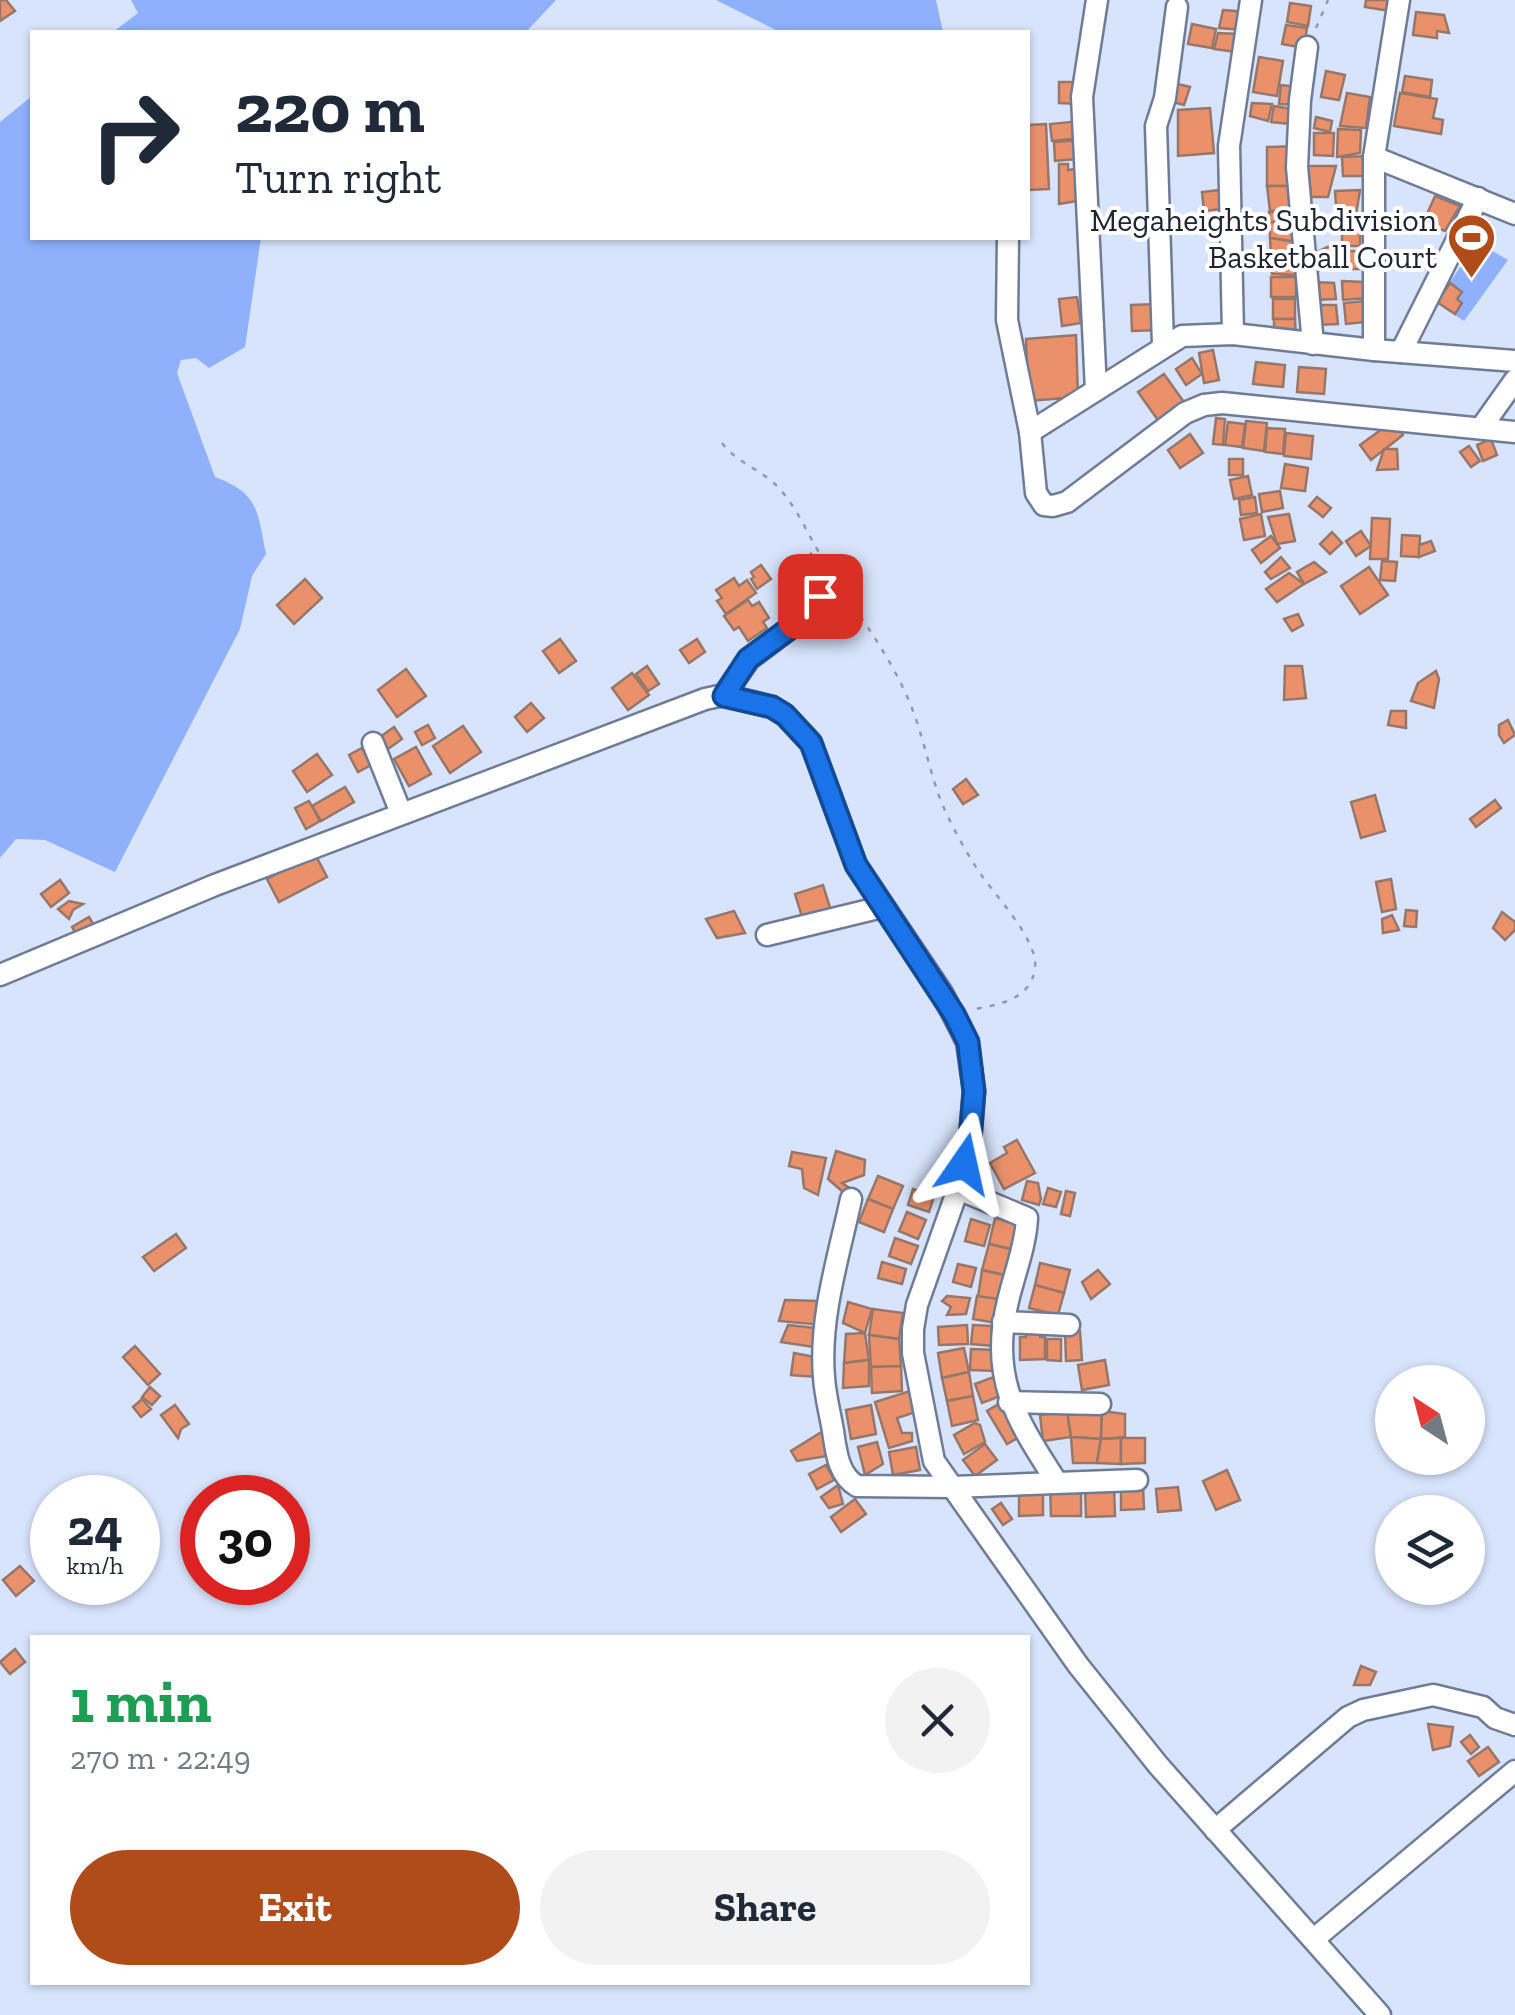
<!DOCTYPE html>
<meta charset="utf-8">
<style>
body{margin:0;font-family:"Zilla Slab",serif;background:#f2f2f3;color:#1f2937;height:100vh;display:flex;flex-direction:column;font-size:38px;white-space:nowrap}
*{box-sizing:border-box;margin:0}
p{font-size:32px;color:#747a83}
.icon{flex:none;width:55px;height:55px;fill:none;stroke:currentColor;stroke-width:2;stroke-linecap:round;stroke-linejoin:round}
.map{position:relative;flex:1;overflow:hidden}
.panel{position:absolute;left:30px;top:1635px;width:1000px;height:350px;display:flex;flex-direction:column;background:#fff;border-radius:0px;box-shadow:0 2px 8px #0004}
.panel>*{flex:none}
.top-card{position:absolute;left:30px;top:30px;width:1000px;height:210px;border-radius:0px;box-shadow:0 2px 8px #0004;background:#fff;color:#1f2937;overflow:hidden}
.needle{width:65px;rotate:324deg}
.fabs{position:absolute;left:1375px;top:1365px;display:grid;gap:20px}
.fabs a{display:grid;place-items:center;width:110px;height:110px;border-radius:50%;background:#fff;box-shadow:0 2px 8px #0004;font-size:50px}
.speed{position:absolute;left:30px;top:1475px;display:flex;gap:20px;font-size:50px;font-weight:700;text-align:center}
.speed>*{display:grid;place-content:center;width:130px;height:130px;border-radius:50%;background:#fff;box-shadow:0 2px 8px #0004;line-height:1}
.speed small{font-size:25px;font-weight:400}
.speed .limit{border:15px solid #d22;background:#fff;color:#111}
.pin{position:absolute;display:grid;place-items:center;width:85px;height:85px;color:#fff;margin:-42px;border-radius:20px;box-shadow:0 5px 15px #0006}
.me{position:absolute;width:110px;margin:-55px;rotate:11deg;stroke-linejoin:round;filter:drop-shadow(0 0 8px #0008)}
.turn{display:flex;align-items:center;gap:35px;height:210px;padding:0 40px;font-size:45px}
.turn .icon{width:130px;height:130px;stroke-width:2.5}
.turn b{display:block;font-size:70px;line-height:85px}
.round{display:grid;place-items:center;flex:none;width:105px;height:105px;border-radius:52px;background:#f2f2f3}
.head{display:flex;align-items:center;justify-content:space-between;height:170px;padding:0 40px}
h1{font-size:60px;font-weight:700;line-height:75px;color:#1e9e55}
.action{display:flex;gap:20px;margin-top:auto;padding:20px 40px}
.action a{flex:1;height:115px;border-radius:60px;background:#b04c19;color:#fff;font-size:40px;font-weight:700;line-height:115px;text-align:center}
.action a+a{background:#f2f2f3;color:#1f2937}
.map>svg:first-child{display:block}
</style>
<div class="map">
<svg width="1515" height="2015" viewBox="0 0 1515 2015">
<rect width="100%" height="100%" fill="#d8e4fc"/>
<g fill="#8fb1fb">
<polygon points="131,0 556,0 526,32 113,32 138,13"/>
<polygon points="716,0 936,0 943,32 780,32"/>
<path d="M 32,96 L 32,238 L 261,238 L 245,347 L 209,368 L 196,358 L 181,360 L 177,373 L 215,477 C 260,494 257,511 266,554 L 252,576 L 240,629 L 115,872 L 45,840 L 16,839 L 0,858 L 0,122 Z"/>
<polygon points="1477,242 1508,260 1464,321 1436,303"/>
</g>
<g fill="#ea916b" stroke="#96776a" stroke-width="2.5">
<polygon points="0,0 6,0 15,11 0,21"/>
<polygon points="1366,0 1392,0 1390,11 1365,7"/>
<polygon points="1290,3 1311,6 1308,26 1287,22"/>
<polygon points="1223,10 1247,12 1244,30 1219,28"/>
<polygon points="1416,12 1444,15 1449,33 1437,31 1437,38 1413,35"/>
<polygon points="1192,24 1216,29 1212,48 1188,44"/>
<polygon points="1286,25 1307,28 1304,48 1282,44"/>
<polygon points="1218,33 1238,34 1236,52 1214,49"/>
<polygon points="1259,57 1283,61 1277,96 1253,92"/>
<polygon points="1326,71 1345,75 1339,100 1321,97"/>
<polygon points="1405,76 1432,80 1430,97 1402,92"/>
<polygon points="1059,82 1082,82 1081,104 1059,103"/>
<polygon points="1178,84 1190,87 1184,105 1173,102"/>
<polygon points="1281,85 1297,87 1295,105 1279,104"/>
<polygon points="1347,93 1370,97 1366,128 1340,126"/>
<polygon points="1400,93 1437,99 1433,118 1443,120 1441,134 1394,126"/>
<polygon points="1252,103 1272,104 1268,121 1250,116"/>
<polygon points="1274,106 1292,109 1290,124 1271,122"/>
<polygon points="1210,108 1214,153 1178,156 1178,110"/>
<polygon points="1316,117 1332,121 1330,132 1314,128"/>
<polygon points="1080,121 1081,138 1052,141 1050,124"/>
<polygon points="1046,124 1049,189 1028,190 1028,125"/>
<polygon points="1338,129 1361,130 1360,153 1337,157"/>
<polygon points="1314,133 1334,133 1333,156 1314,155"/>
<polygon points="1082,140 1077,159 1055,161 1054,142"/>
<polygon points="1294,146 1295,186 1267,186 1267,147"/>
<polygon points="1367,156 1365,176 1343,176 1342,157"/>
<polygon points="1059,164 1068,164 1068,170 1083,168 1083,200 1059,204"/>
<polygon points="1308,166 1336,166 1328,197 1311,197"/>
<polygon points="1267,186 1295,186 1295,210 1270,211"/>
<polygon points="1220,190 1222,209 1204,211 1202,192"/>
<polygon points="1360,190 1355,221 1337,221 1335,191"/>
<polygon points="1435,196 1460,206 1445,231 1423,223"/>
<polygon points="1269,212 1293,212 1295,222 1270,222"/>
<polygon points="1270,222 1295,222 1296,242 1270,238"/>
<polygon points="1342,229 1360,230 1360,246 1342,246"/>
<polygon points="1270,238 1296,242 1296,275 1272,274"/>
<polygon points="1332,245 1340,261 1314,273 1306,257"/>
<rect x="1340" y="251" width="22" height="18"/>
<rect x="1271" y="277" width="25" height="20"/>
<polygon points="1342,281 1364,282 1366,298 1343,300"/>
<polygon points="1313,282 1334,283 1336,299 1313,300"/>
<polygon points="1450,283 1462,292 1457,299 1462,303 1455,314 1437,302"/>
<polygon points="1077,297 1081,323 1062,326 1059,299"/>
<rect x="1273" y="299" width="22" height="20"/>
<polygon points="1364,301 1366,322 1346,324 1344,303"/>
<polygon points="1157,304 1158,330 1132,331 1131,305"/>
<polygon points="1316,305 1336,305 1338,324 1314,325"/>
<polygon points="1274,319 1295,319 1296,339 1274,339"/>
<polygon points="1076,335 1078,397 1028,401 1026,339"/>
<polygon points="1213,350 1219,380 1204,383 1199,353"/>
<polygon points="1192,358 1202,374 1186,385 1176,369"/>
<polygon points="1256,362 1285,365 1283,387 1253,384"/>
<polygon points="1299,367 1326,369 1324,394 1297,392"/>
<polygon points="1164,374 1186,405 1160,423 1138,392"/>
<polygon points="1216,418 1225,419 1223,445 1213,444"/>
<polygon points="1246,421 1267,423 1264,451 1243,448"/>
<polygon points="1393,421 1403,435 1371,460 1360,445"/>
<polygon points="1228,422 1245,424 1242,447 1225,445"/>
<polygon points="1267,428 1285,429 1283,454 1265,452"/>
<polygon points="1286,433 1313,436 1311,459 1284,456"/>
<polygon points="1190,434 1203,453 1180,468 1168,450"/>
<polygon points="1491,439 1497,455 1483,461 1477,445"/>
<polygon points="1469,446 1480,461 1471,467 1460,452"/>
<polygon points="1384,449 1397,449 1398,469 1377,470"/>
<rect x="1229" y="459" width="14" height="16"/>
<polygon points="1285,464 1308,468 1305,491 1281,488"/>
<polygon points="1248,476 1252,495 1234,499 1230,480"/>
<polygon points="1280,491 1283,508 1262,512 1259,494"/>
<polygon points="1255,497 1257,513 1241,515 1239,500"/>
<polygon points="1317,497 1331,508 1323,517 1309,506"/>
<polygon points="1261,514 1265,536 1244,540 1240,519"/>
<polygon points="1289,514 1295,541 1277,544 1268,517"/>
<polygon points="1372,518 1390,519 1388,559 1370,559"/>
<polygon points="1361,531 1371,546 1356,556 1346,541"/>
<polygon points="1332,532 1342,543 1330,554 1320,544"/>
<polygon points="1402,535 1420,536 1419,557 1401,556"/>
<polygon points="1271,536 1280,548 1261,563 1252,550"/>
<polygon points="1431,541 1435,551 1419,557 1419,545"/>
<polygon points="811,554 828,580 806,594 790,568"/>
<polygon points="1281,557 1290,568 1271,579 1265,572"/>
<polygon points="1382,561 1397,562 1395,581 1380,580"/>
<polygon points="1314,562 1326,572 1304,584 1297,572"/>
<polygon points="761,565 771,579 757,589 751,579 754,577 751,572"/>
<polygon points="1369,567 1388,595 1360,614 1341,586"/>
<polygon points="1289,573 1304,584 1277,602 1266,589"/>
<polygon points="734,578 739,586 747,580 756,593 726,614 717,601 722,598 716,590"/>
<polygon points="305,579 322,598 294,624 277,605"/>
<polygon points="748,600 752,606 759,602 769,618 763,622 767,628 748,641 739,627 734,630 724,616"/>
<polygon points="1298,614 1303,625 1292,631 1284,619"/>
<polygon points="560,639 576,661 559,673 543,651"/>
<polygon points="697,639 705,652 689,663 680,650"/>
<polygon points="647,666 659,684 648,691 636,674"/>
<polygon points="1285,666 1302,666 1306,698 1284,700"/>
<polygon points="406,669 426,696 397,717 378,690"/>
<polygon points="1436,671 1439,679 1434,708 1411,701 1418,683"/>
<polygon points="632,673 649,695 628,710 612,688"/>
<polygon points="531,703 544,718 527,732 515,717"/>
<polygon points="1391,711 1406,711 1406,728 1388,725"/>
<polygon points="1508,720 1515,735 1504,743 1499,735 1499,725"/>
<polygon points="428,725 435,738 422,745 415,732"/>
<polygon points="463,726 481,752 450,773 433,746"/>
<polygon points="394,727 402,739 388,749 380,737"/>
<polygon points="416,747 431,774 409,786 394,759"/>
<polygon points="362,748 371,765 358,772 349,755"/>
<polygon points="317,754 332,775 307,792 293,771"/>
<polygon points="966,779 978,795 963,804 953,789"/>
<polygon points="345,787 354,802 321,821 312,806"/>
<polygon points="1375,795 1385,831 1361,838 1351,802"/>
<polygon points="1495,800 1501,808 1476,827 1470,819"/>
<polygon points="309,801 320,821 306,829 295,808"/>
<polygon points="315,854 327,877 279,902 267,879"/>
<polygon points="1391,879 1396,909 1382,912 1376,882"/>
<polygon points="60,880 69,893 51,907 41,894"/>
<polygon points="823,885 831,911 803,920 795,894"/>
<polygon points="69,901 83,904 73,910 69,919 58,909"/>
<polygon points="1406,910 1417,911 1416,927 1404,926"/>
<polygon points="734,911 745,933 717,938 706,919"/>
<polygon points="1502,912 1515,922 1515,930 1505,940 1493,928"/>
<polygon points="1392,915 1399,930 1383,933 1382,919"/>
<polygon points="89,917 95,927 78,937 72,927"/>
<polygon points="1017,1140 1035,1173 1004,1189 990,1163 1007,1153 1004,1147"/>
<polygon points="836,1151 865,1160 864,1175 842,1183 848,1187 843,1192 828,1179"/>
<polygon points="792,1152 826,1158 818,1195 804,1188 802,1169 789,1166"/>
<polygon points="878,1176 903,1186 893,1209 868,1199"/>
<polygon points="1027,1181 1038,1183 1041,1199 1039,1205 1022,1200"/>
<polygon points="1048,1188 1061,1192 1056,1207 1043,1204"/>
<polygon points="913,1189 934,1196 929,1212 908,1205"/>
<polygon points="1066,1191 1075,1193 1070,1216 1061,1214"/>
<polygon points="868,1199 893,1209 884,1232 859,1222"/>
<polygon points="907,1212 926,1220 918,1239 899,1231"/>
<polygon points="995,1218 1022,1225 1015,1250 989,1244"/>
<polygon points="971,1219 990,1225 984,1246 965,1241"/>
<polygon points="176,1234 186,1248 154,1271 143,1257"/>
<polygon points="895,1238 918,1246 911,1264 889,1256"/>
<polygon points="989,1244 1015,1250 1008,1276 982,1270"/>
<polygon points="882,1262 906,1269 902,1284 878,1278"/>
<polygon points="1040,1263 1070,1270 1064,1293 1035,1285"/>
<polygon points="958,1264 976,1268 971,1287 953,1282"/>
<polygon points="982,1270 1008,1276 1003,1301 978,1297"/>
<polygon points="1098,1270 1110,1284 1091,1299 1082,1282"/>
<polygon points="1035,1285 1064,1293 1058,1315 1029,1308"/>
<polygon points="947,1296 970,1298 966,1314 947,1315 951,1307 942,1301"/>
<polygon points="977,1296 999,1299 996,1323 973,1319"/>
<polygon points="785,1300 818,1301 817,1307 825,1309 822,1325 779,1321"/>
<polygon points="848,1302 872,1309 865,1333 843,1323"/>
<polygon points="873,1309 903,1313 899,1339 869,1335"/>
<polygon points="788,1325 815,1328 820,1348 781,1342"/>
<polygon points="967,1325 968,1344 939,1345 938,1327"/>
<polygon points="973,1325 991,1326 995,1346 971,1344"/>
<polygon points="1026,1327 1040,1327 1040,1337 1045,1337 1045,1359 1020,1360 1020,1337 1026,1337"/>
<polygon points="1080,1331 1082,1360 1066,1361 1065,1332"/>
<polygon points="865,1333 869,1360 844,1363 846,1334"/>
<polygon points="869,1335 899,1339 901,1366 871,1367"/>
<polygon points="1047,1339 1061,1339 1061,1361 1047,1360"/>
<polygon points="135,1346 160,1374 148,1385 123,1357"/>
<polygon points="964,1348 969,1372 942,1378 938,1353"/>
<polygon points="971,1349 996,1350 997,1371 970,1370"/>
<polygon points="794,1353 820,1358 817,1377 791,1375"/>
<polygon points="869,1360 869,1386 843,1388 844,1363"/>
<polygon points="1105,1360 1109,1385 1082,1390 1078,1365"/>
<polygon points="901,1366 902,1391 872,1393 871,1367"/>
<polygon points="969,1372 973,1396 947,1401 942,1378"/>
<polygon points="996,1376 1003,1395 982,1403 975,1384"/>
<polygon points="150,1387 160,1396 152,1405 142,1397"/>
<polygon points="910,1391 916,1412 897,1418 902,1433 912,1433 912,1441 889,1448 875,1402"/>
<polygon points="973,1396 978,1420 952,1426 947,1401"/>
<polygon points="142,1399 151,1409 141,1417 133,1407"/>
<polygon points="1002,1402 1021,1436 1007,1444 987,1411"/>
<polygon points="175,1405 189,1424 181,1429 178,1438 161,1415"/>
<polygon points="871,1405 876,1434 851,1439 846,1410"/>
<polygon points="1067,1411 1071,1437 1043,1441 1040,1415"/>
<polygon points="1067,1411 1102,1411 1101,1439 1071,1437"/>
<polygon points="1102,1411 1125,1414 1125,1437 1101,1439"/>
<polygon points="975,1423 980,1425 985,1442 964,1454 954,1435"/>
<polygon points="823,1431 827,1456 797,1461 791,1451"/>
<polygon points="1071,1437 1101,1439 1097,1463 1073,1463"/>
<polygon points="1121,1438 1121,1464 1097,1463 1101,1439"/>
<polygon points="1121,1438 1145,1438 1145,1463 1121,1464"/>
<polygon points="877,1442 883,1464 865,1475 858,1447"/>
<polygon points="985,1444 997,1460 975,1476 963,1460"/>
<polygon points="916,1447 920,1470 893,1475 889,1452"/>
<polygon points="826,1465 834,1480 817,1489 809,1474"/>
<polygon points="1227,1470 1240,1500 1216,1510 1203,1481"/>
<polygon points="838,1485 843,1504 829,1508 821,1497"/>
<polygon points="1050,1485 1081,1485 1081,1516 1051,1516"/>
<polygon points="1114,1486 1115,1516 1086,1517 1085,1487"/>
<polygon points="1121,1486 1143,1486 1144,1509 1121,1510"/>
<polygon points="1043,1487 1043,1515 1019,1516 1019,1488"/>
<polygon points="1178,1487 1181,1510 1158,1512 1156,1489"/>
<polygon points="855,1499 866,1514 841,1532 831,1517"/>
<polygon points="1001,1503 1012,1519 1003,1525 992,1509"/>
<polygon points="20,1566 34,1581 16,1596 3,1580"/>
<polygon points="15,1649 25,1662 10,1674 0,1662"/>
<polygon points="1361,1666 1376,1672 1370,1685 1354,1685"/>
<polygon points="1428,1724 1453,1727 1450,1746 1433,1750"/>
<polygon points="1470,1735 1479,1747 1471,1754 1461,1742"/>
<polygon points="1488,1747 1499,1762 1479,1776 1468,1761"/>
</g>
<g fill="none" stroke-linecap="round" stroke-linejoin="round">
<defs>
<g id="minor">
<polyline points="1307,47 1300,100 1297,167 1313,344"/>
<polyline points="1374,157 1515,214"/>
<polyline points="1008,238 1007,320 1030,432 1036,493 1044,505 1053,506 1067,502 1185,413 1204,405 1222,403 1515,432"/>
<polyline points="1233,334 1229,146 1251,0"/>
<polyline points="1163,345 1156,126 1165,98 1177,7"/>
<polyline points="1374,350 1374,157 1399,0"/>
<polyline points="1401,352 1478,198"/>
<polyline points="1096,390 1082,97 1097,0"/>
<polyline points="1481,428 1515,380"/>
<polyline points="1030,432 1182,336 1233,334 1374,350 1515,361"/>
<polyline points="724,695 749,659 805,617 834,577"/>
<polyline points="373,743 401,813"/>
<polyline points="767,935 882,907"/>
<polyline points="0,975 215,885 705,699 724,695 772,707 785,715 811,743 856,865 942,993 967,1042 974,1091 970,1140 958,1189 917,1305 913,1329 913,1353 934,1461 1078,1665 1158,1765 1380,2015"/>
<path d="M 958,1189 L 1027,1218 C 1026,1245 1014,1275 1008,1301 C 989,1377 1016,1419 1056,1481"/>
<path d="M 851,1199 C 839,1256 819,1317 824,1377 C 825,1395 830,1413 833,1431 C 836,1451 838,1475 857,1486 L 953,1487 L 1137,1480"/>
<polyline points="1003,1322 1069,1325"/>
<polyline points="1009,1402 1100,1404"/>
<polyline points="1215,1830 1348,1717 1363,1710 1433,1695 1483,1707 1495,1718 1515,1725"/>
<polyline points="1314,1939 1515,1771"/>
</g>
</defs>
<use href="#minor" stroke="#6f7c96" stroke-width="25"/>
<g stroke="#929bae" stroke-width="2.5" stroke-dasharray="5 8" stroke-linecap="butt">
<polyline points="1316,28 1328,0"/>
<path d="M 722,443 C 737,463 760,469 777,486 C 798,508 807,534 823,559"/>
<path d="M 846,595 C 869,629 893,663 909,701 C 922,731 928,765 939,796 C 948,819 961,843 974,864 C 988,889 1039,938 1035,968 C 1031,1001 996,1005 970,1010"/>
</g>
<use href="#minor" stroke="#fff" stroke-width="20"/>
</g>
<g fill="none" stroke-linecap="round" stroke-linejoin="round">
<defs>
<polyline id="route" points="820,596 805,617 748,659 724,696 772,707 785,715 811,743 856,865 954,1014 968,1042 974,1091 970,1140 964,1164"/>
</defs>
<use href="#route" stroke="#114b97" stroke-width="25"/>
<use href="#route" stroke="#1a73e8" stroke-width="18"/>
</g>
<defs>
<symbol id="stadium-pin" viewBox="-11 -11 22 30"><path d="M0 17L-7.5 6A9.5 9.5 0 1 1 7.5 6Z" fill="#b04c19" stroke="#fff"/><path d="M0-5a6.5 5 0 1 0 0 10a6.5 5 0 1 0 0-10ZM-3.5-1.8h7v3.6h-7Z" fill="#fff"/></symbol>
</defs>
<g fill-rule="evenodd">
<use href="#stadium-pin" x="1444" y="210" width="55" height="75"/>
</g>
<g text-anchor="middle" stroke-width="8" stroke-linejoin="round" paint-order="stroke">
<g font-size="32" fill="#202530" stroke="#fff" text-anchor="end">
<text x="1437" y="231">Megaheights Subdivision<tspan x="1437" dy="37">Basketball Court</tspan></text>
</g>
</g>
</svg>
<div class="fabs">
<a><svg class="needle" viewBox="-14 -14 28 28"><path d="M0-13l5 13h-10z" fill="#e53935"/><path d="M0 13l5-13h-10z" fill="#747a83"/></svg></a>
<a><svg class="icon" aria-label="layers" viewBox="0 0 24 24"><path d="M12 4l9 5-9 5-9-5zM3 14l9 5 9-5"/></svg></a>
</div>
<div class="speed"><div>24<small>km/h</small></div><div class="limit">30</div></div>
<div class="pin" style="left:820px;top:596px;background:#d93025"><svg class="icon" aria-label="arrive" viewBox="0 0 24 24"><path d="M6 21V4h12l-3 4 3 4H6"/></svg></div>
<svg class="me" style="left:964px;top:1164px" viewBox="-20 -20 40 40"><path d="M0-17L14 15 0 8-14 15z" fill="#1a73e8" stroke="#fff" stroke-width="4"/></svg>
<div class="top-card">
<div class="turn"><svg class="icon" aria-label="right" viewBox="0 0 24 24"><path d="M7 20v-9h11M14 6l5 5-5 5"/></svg><div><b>220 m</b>Turn right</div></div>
</div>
<section class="panel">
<div class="head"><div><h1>1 min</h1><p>270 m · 22:49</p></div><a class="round"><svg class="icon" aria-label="close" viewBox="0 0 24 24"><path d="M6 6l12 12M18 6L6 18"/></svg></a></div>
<div class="action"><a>Exit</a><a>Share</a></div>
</section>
</div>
